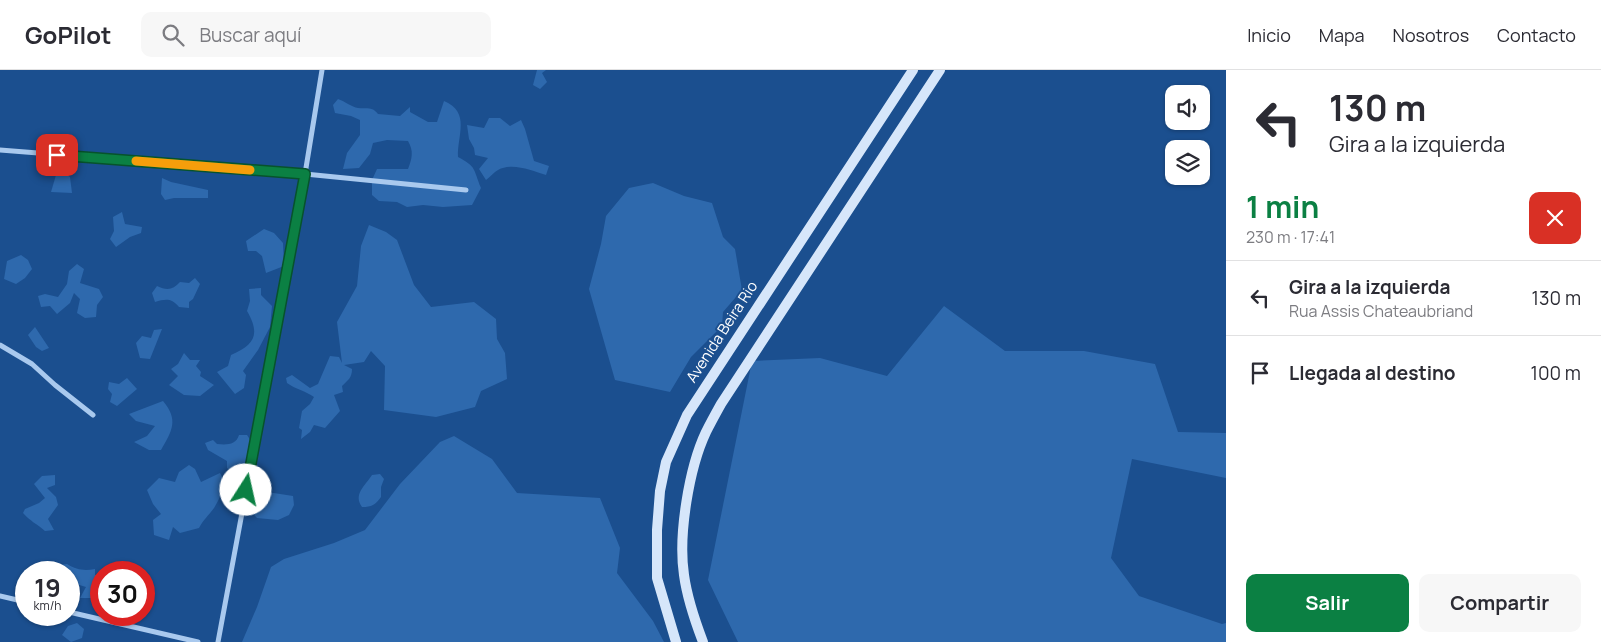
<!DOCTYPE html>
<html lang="es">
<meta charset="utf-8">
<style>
body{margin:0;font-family:Manrope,sans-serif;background:#f7f7f7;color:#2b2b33;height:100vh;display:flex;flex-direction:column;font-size:19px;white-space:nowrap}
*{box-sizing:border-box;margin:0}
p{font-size:16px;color:#7c7c81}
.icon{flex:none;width:28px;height:28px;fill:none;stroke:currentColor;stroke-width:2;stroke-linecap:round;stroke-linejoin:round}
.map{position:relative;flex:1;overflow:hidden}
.panel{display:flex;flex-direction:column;background:#fff;width:375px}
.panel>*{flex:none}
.top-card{background:#fff;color:#2b2b33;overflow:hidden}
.tools{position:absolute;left:1165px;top:15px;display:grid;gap:10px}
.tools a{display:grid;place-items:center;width:45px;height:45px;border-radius:10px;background:#fff;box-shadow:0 1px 4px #0004;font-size:25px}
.speed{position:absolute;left:15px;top:491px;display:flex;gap:10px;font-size:25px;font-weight:700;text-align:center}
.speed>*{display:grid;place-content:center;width:65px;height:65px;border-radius:50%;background:#fff;box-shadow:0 1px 4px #0004;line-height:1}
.speed small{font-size:12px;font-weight:400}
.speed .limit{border:8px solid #d22;background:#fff;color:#111}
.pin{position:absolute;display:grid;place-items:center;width:42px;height:42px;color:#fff;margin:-21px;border-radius:10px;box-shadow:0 2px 8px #0006}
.me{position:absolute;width:55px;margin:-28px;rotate:10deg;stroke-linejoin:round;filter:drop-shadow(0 0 4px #0008)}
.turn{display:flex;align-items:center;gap:18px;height:105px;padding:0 20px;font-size:22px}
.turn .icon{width:65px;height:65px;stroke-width:2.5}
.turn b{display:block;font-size:35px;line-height:42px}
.round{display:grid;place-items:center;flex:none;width:52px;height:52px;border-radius:10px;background:#f7f7f7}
.overview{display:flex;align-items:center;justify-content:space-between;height:85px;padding:0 20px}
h1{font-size:30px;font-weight:700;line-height:38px;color:#0b8043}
.cta{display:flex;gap:10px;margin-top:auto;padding:10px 20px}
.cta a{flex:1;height:58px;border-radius:10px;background:#0b8043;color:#fff;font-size:20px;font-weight:700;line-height:58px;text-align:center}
.cta a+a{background:#f7f7f7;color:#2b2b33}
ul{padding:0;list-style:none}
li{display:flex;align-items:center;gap:15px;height:75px;padding:0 20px;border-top:1px solid #e1e1e2}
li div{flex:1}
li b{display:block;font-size:19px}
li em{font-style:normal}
header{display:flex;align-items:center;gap:30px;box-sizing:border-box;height:70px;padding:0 25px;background:#fff;border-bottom:1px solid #e1e1e2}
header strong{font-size:24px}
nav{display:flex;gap:28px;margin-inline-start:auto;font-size:18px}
.search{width:350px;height:45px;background:#f7f7f7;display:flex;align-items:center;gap:12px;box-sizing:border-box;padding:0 18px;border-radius:10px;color:#7c7c81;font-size:19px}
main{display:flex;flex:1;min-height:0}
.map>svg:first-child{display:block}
</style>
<header>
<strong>GoPilot</strong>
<div class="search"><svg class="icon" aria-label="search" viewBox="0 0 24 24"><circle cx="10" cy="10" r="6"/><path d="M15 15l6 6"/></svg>Buscar aquí</div>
<nav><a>Inicio</a><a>Mapa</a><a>Nosotros</a><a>Contacto</a></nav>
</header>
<main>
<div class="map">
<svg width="1226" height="572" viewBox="0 0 1226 572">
<rect width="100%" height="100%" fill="#1b4f8f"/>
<g fill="#2e69ad">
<polygon points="537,0 546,0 542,3 547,12 540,19 533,15"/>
<path d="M 338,29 C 344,31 352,37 358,38 C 367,39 372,36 378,44 L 400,46 L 410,37 L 410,42 L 428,52 L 437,52 L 444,31 C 471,42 457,66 458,87 C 477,97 473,99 481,118 L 472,135 L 443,137 L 423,135 L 407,137 L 397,132 L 379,131 L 372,125 L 372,110 L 377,99 L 408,99 C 412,89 414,81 408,71 L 387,70 L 373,73 L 370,84 L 359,98 L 343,99 L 347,83 L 360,65 L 360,50 L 351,46 L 335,43 L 333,35 Z"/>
<path d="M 489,48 L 500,48 L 510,56 L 521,50 L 525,59 L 534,91 L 549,96 L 546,105 C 532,101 513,92 498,100 C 494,102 490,107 486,110 L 479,99 L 488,88 L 475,85 L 474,78 L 469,69 L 467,55 L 484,58 Z"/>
<polygon points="61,101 70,107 72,123 51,122 56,105"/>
<polygon points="162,108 171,112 208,120 208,128 174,128 165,130 161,124"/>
<polygon points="653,113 684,126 712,133 723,167 735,179 742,220 723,242 722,256 691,287 670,322 615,310 589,219 601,174 606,146 629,118"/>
<polygon points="122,142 125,154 142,157 141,163 130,167 116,177 110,169 114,161 113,147"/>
<path d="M 369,155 L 386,162 L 397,170 L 414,215 L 431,237 L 474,232 L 496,249 L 497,269 L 505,283 L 507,309 L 481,321 L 475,337 L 436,347 L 384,340 L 385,296 L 371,281 L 364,292 L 344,295 L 352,299 C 352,308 348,310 342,316 L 343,322 L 334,325 L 340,341 L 325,358 L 314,355 L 310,362 L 301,369 L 302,360 L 299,358 L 302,341 L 310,334 L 314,327 C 306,321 295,319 287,313 L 286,308 L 292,305 L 310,318 L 318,314 L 330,286 L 339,287 L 342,293 L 337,252 L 357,216 L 361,176 Z"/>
<polygon points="264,159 274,163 283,173 284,196 266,203 262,186 256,181 248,181 246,171"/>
<polygon points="21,185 28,190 32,199 25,208 16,214 4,209 7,191"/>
<polygon points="77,194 84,199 80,213 99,219 103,227 97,235 96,247 85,248 77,243 80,229 74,223 70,233 57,244 50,236 41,237 38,226 45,224 58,227 67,214 69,201"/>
<path d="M 195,208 L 200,214 L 193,229 L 189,232 L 189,238 L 179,237 C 171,228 166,229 155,232 L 152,223 L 157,216 C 167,221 173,220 180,212 L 189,213 Z"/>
<path d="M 261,218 L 261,225 L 272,236 L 270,257 L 258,280 L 243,301 L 246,305 L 244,318 L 235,324 L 217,302 L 228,296 L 231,285 C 254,275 261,265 247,241 L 250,231 L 249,219 Z"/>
<polygon points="944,236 1005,281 1084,281 1155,294 1178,362 1226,363 1226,408 1132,389 1111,488 1139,526 1222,554 1226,553 1226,572 738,572 708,510 752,291 820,288 887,306"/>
<polygon points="35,257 49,278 42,281 36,277 28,265"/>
<polygon points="162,259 150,289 140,288 136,273 142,266 151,268 154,260"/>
<polygon points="184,283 190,290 200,290 196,296 201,302 200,306 214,315 200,326 184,325 169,315 178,306 171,299 178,294"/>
<polygon points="127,308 137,319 117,336 110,332 112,324 108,319 109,312 119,314"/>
<path d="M 163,331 C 179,350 172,361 161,380 L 149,380 L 134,372 L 147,366 L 155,356 L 136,351 L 129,344 Z"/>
<path d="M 239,365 L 247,365 L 253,374 L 245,395 L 232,402 L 227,398 L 227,391 L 208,380 L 205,373 L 213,370 L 217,374 C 227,375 236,375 239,365 Z"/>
<polygon points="454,366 492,389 517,423 600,428 620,478 617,503 653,551 664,572 242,572 257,537 271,497 284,489 334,473 365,460 400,414 440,372"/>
<path d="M 189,395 L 195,399 L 201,412 L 220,403 L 226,414 C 222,422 219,430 214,438 C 209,445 203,450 199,458 L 180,463 L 173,457 L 169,470 L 154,465 L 153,450 L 161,444 L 153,434 L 147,420 L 159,408 L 175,412 L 179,402 Z"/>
<path d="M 380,404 L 384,409 L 381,417 L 381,427 C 375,435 372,437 362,437 C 353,424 365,416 372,405 Z"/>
<path d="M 55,405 L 55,415 L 47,418 L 56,427 L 58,435 L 48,449 L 54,460 L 45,461 C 37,454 30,451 23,443 L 25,439 L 39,433 L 45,428 L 34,414 L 42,406 Z"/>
<polygon points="261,421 293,426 294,435 289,445 278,450 257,448 248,438 251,424"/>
<path d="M 67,494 C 77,500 84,501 95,499 L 95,505 L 101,505 L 101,518 L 95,528 L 80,528 L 86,517 L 76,514 L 69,517 L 69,502 L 43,502 L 50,496 Z"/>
<polygon points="77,553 84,559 82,568 71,572 62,565 68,556"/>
</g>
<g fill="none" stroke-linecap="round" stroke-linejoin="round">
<g stroke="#a9c9ee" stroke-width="5">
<polyline points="0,80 305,104 466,120"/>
<polyline points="0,275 32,294 55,315 93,345"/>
<polyline points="0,526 26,532"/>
<polyline points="69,542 198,572"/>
<polyline points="218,572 305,104 322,0"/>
</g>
<g stroke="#d6e6fa" stroke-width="10">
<polyline points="676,572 657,508 657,460 660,421 666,392 687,345 913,0"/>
<path d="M 703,572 C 695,551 687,527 684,505 C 678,465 689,398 706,362 C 711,352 716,343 721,334 L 940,0"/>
</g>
</g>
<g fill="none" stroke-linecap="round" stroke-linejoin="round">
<defs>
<polyline id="route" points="57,85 305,104 246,420"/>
</defs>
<use href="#route" stroke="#07532c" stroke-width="12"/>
<use href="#route" stroke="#0b8043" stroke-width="9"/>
<polyline stroke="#f59e0b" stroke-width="9" points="136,91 250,100"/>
</g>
<g text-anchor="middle" stroke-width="4" stroke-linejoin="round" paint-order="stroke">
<g font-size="15" fill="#fff" stroke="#1b4f8f">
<text transform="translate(722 262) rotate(-57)" y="5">Avenida Beira Rio</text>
</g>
</g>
</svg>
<div class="tools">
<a><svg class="icon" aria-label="sound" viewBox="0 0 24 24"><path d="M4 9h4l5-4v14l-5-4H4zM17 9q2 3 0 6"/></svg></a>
<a><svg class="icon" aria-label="layers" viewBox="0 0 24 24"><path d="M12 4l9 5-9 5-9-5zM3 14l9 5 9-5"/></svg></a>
</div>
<div class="speed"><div>19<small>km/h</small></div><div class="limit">30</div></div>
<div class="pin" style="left:57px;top:85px;background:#d93025"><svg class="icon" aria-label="arrive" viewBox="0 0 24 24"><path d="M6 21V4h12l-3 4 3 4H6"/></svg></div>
<svg class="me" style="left:246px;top:420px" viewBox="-20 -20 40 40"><circle r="19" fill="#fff"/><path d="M0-13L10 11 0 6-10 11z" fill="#0b8043"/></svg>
</div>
<section class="panel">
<div class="top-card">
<div class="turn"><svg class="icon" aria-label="left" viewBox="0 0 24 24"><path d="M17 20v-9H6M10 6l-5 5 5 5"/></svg><div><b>130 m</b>Gira a la izquierda</div></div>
</div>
<div class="overview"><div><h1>1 min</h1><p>230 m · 17:41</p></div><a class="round" style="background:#d93025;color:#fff"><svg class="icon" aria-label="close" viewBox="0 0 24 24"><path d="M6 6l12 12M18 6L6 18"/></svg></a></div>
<ul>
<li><svg class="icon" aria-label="left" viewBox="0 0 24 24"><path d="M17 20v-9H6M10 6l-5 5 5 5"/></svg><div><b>Gira a la izquierda</b><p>Rua Assis Chateaubriand</p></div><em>130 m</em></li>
<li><svg class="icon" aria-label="arrive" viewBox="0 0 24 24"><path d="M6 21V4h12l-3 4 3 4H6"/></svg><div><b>Llegada al destino</b></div><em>100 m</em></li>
</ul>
<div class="cta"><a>Salir</a><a>Compartir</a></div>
</section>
</main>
